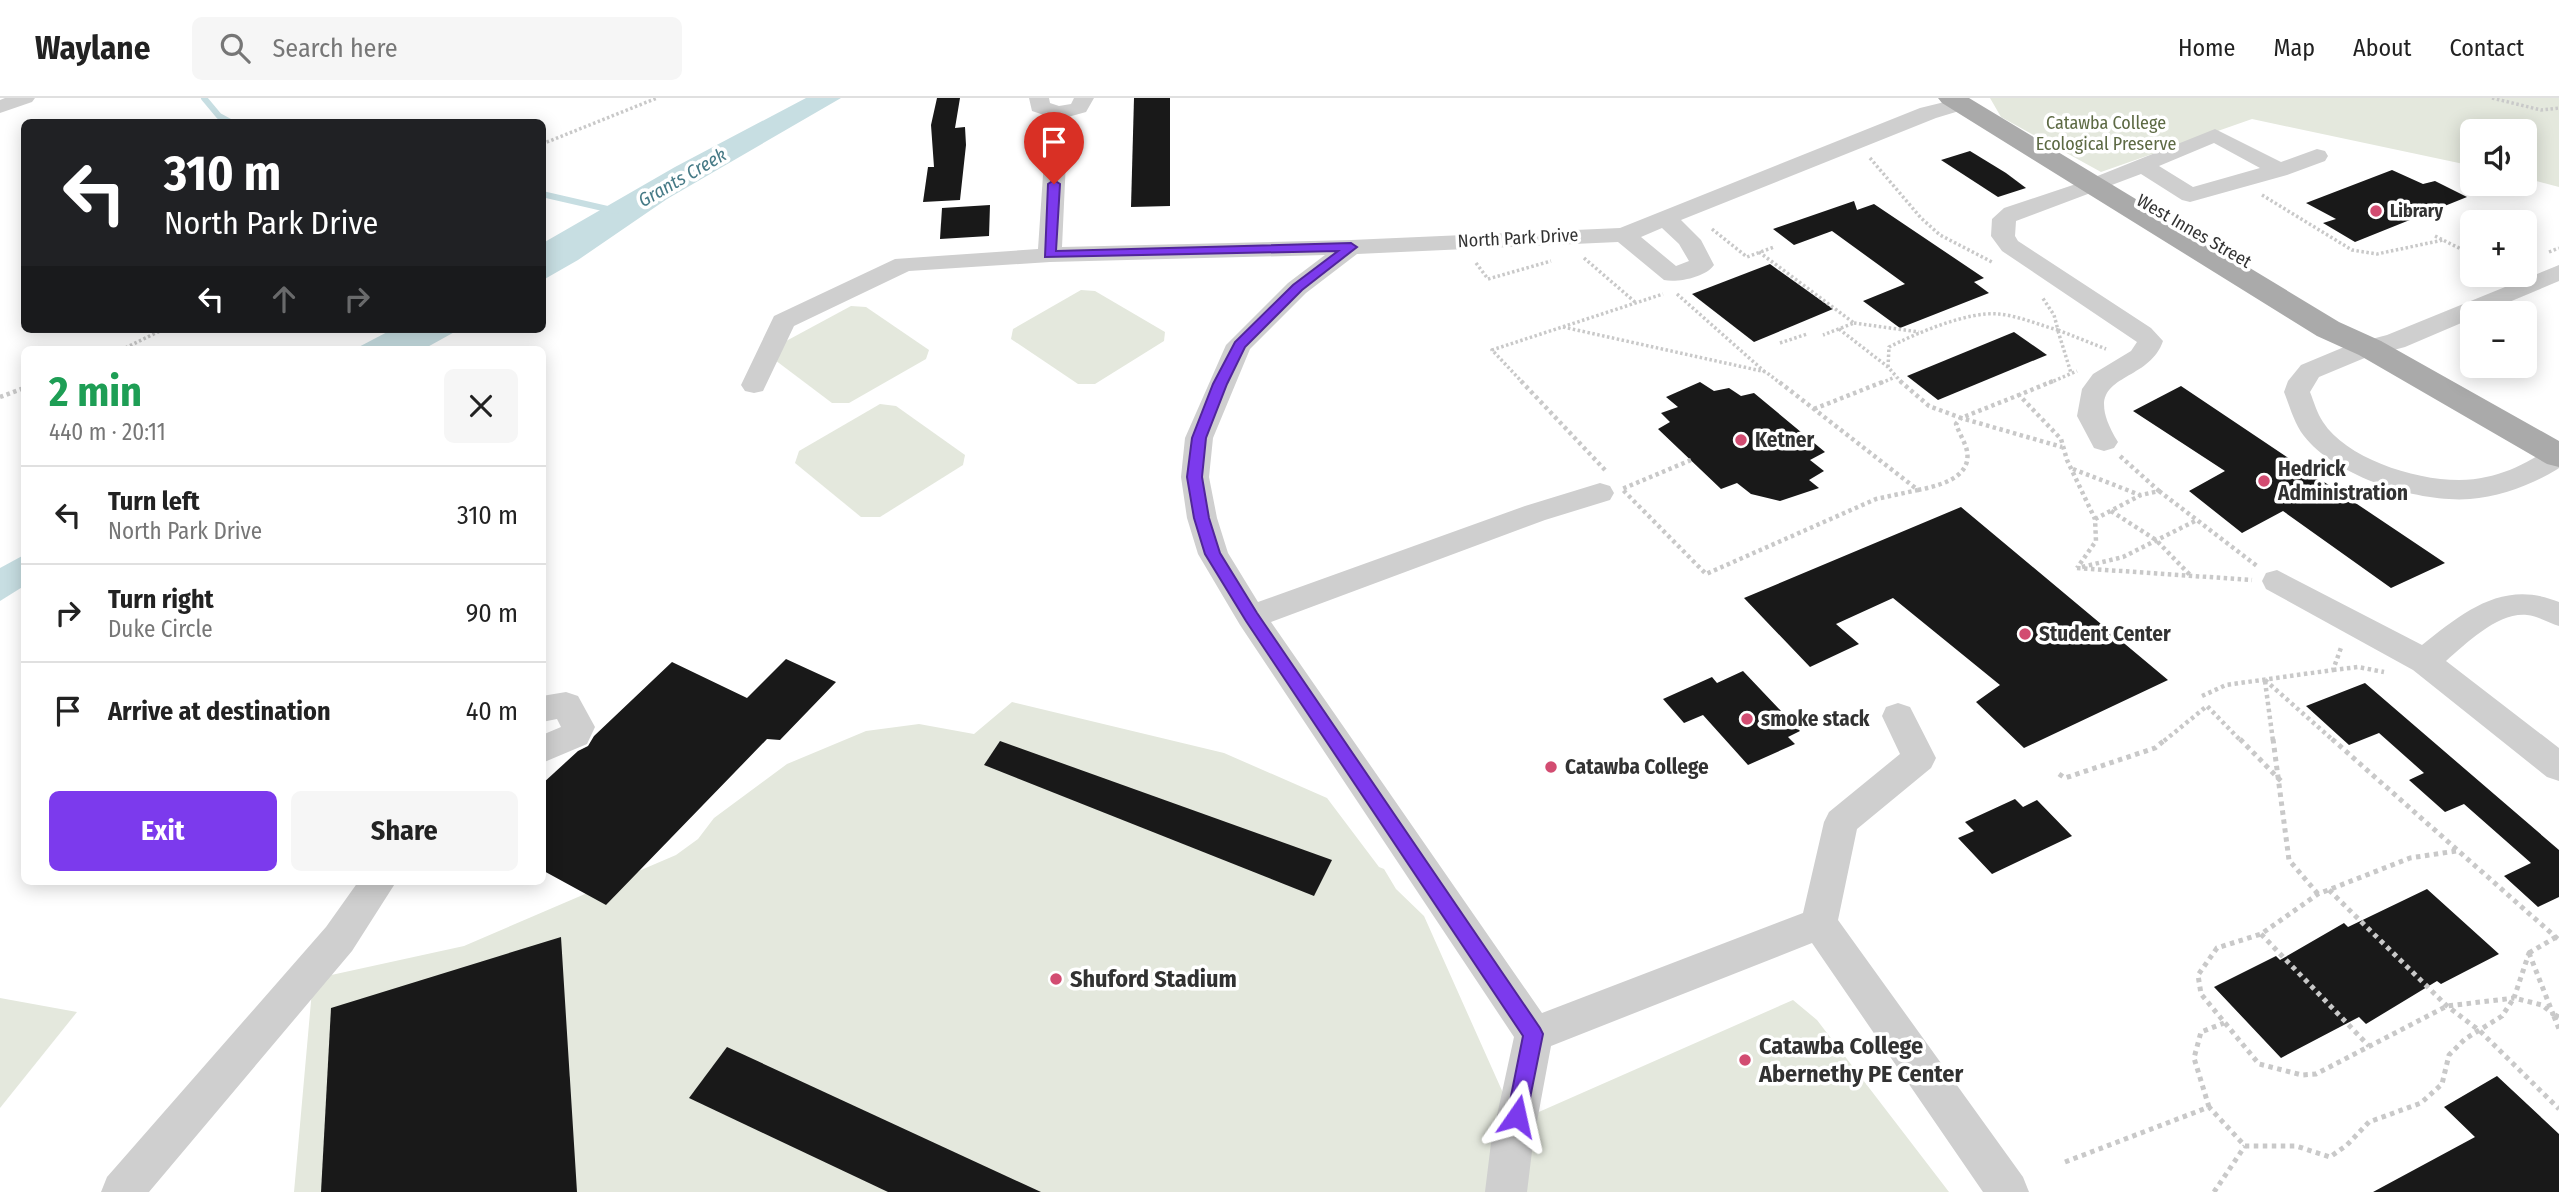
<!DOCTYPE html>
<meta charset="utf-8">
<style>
body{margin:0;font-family:"Fira Sans Condensed",sans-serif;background:#f6f6f6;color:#222;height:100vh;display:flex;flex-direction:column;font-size:26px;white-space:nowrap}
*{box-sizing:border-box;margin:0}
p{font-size:23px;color:#767676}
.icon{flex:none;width:38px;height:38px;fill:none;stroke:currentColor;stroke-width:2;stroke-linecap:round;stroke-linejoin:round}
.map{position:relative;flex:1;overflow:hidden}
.details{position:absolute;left:21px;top:248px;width:525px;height:539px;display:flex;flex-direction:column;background:#fff;border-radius:10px;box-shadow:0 4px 18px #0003}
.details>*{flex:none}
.guide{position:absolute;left:21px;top:21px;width:525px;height:214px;border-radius:10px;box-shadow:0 4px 18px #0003;background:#202124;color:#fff;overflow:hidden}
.buttons{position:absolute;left:2460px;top:21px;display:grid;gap:14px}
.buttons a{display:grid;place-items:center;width:77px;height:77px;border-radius:10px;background:#fff;box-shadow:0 4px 18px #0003;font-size:35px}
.pin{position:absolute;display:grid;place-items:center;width:60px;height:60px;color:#fff;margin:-72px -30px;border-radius:50% 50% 50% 0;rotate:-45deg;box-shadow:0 0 7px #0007}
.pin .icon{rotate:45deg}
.me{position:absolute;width:77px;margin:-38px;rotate:11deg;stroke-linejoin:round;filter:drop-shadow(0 0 5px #0008)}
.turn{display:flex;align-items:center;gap:24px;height:147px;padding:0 28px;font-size:32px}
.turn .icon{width:91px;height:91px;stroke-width:2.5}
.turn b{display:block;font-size:49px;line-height:60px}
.lanes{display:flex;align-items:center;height:66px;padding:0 28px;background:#0003;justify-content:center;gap:35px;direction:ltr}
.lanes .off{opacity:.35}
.round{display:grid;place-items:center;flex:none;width:74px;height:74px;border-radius:10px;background:#f6f6f6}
.summary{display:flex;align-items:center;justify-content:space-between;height:119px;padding:0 28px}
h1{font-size:42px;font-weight:700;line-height:52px;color:#1e9e55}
.button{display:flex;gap:14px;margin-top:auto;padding:14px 28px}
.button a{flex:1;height:80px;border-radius:10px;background:#7c3aed;color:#fff;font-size:28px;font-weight:700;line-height:80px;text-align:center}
.button a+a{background:#f6f6f6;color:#222}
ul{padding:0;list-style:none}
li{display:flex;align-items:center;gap:21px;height:98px;padding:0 28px;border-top:2px solid #e0e0e0}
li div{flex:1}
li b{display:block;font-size:26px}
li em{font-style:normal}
header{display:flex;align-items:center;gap:42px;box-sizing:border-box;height:98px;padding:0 35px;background:#fff;border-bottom:2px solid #e0e0e0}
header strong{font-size:33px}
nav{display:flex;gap:38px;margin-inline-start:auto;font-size:24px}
.search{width:490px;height:63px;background:#f6f6f6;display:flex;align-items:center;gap:18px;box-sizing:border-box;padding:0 24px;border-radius:10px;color:#767676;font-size:26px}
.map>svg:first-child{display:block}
</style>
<header>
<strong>Waylane</strong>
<div class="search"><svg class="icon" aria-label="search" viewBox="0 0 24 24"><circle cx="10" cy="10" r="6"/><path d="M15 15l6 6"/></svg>Search here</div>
<nav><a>Home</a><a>Map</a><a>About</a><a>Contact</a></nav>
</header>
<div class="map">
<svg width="2559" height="1094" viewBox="0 0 2559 1094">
<rect width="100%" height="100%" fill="#fff"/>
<g fill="#e4e8dd">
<polygon points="1990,0 2559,0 2559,89 2525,80 2525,33 2473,33 2473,68 2252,21 2101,74 2001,19"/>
<polygon points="1081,192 1095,193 1165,234 1164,243 1095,286 1078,286 1011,241 1013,231"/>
<polygon points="851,208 866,209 929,252 926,261 849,305 832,305 771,259 775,249"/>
<polygon points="880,306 896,308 965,357 963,367 880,419 861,419 795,365 799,353"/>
<polygon points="1012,604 1224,655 1327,700 1379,769 1384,771 1396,791 1424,818 1516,1024 1793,902 1817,922 1949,1094 294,1094 313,881 464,848 676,757 698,741 714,720 787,666 866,633 919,626 974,636"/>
<polygon points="0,900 77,914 0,1010"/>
</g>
<g fill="#c7dee2">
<polygon points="806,0 841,0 667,101 578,162 543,182 543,145 675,69"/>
<polygon points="393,231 460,231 422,252 353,252"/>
<polygon points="24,457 24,488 0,503 0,470"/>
</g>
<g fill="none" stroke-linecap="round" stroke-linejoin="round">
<g stroke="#c7dee2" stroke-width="6">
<polyline points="204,0 219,18 230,24"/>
<polyline points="542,96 616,113"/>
</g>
</g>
<g fill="#191919">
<polygon points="937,0 960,0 955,30 965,29 966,47 960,102 923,104 928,69 934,69 931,27"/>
<polygon points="1134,0 1170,0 1170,108 1131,109"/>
<polygon points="1970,53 2006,75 2026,90 1998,99 1941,62"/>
<polygon points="2392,72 2423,86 2435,83 2467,99 2355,144 2323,125 2336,121 2306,105"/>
<polygon points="1854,103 1857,112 1874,106 1984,180 1974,184 1989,195 1900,230 1863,203 1905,186 1832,133 1794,147 1773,131"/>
<polygon points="990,107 989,138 940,141 942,110"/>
<polygon points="1770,166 1833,211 1754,244 1692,196"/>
<polygon points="2014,234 2047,257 1938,302 1907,278"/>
<polygon points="1700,284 1714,293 1729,290 1741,298 1754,295 1825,354 1810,362 1824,373 1809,382 1819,390 1780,403 1751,396 1737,385 1721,391 1658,331 1670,324 1661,315 1678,309 1666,299"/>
<polygon points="2181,288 2445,465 2391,490 2283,413 2242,435 2189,393 2225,373 2133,313"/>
<polygon points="1961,409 2168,582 2024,650 1976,604 2000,587 1893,500 1836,526 1859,546 1810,569 1744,500"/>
<polygon points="786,561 836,584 780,642 767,641 606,807 542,772 542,686 578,653 588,648 594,638 672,564 747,600"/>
<polygon points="1743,573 1800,633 1788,639 1795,646 1748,667 1703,617 1684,625 1663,601 1712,579 1717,585"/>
<polygon points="2365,585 2559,752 2559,799 2538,809 2504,778 2531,765 2464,706 2445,714 2409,682 2424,675 2379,635 2349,647 2306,608"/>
<polygon points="1000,643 1332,762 1314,798 984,667"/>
<polygon points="2015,701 2023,709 2037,702 2072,738 1992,776 1958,740 1974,733 1965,724"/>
<polygon points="2427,791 2499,856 2441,886 2437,883 2366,926 2359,919 2281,960 2214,889 2276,858 2280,862 2344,825 2348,829"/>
<polygon points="561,839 577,1094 321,1094 331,910"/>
<polygon points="727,949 1041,1094 888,1094 689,1000"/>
<polygon points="2497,978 2559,1036 2559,1094 2373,1094 2475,1039 2444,1009"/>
</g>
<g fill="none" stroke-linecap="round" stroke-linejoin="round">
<g stroke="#c9c9c9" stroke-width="3.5" stroke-dasharray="2.5 2.5" stroke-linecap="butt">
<polyline points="2492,0 2541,12 2559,10"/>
<polyline points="542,46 657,0"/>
<polyline points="1870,60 1921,120 1940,137 1992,164"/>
<polyline points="2262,97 2352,152 2377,156 2443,142"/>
<polyline points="1712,131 1747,159 1774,149"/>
<polyline points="2435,138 2473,157"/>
<polyline points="1759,154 1854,225 1823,237"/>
<polyline points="2549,154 2559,150"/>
<polyline points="1584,160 1635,204"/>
<polyline points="1476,165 1488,181 1551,163"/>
<polyline points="1677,196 1765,274"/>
<polyline points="1854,225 1919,234"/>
<polyline points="1563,229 1766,274 1780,285"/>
<polyline points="1839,231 1888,269 1902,285"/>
<polyline points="2058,232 2106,251"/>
<polyline points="2058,233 2071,275"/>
<polyline points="1780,245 1807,236"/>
<polyline points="121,252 164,231"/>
<path d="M 1888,269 L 1889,249 C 1917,235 1968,213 1999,216 C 2019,218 2039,227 2058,232 L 2054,217 L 2042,199"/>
<polyline points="1523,285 1492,252 1663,196"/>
<polyline points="1881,285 1895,279"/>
<polyline points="2049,285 2077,273"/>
</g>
<g stroke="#c9c9c9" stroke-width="4.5" stroke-dasharray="3.5 3.5" stroke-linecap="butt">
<polyline points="1521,283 1605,372"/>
<polyline points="1900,283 1929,308 1961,320 2019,297"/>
<polyline points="2053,283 2019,297 2061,341 2067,362 2095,421 2096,443 2077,470"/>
<polyline points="0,299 24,290"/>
<polyline points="1814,311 1885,283"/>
<polyline points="1691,362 1622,391 1706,476 1876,401 1918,392 1778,283"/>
<polyline points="2073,371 2140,397"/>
<path d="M 1918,392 C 1938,388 1972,380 1967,353 C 1965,344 1959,335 1956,326 L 1961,320 L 2062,349"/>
<polyline points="2159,393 2257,468"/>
<polyline points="2111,413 2156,442 2191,478"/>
<polyline points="2095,421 2141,397 2159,393 2120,358"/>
<polyline points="2082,469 2123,459 2197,422"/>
<polyline points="2077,470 2252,482"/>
<polyline points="2333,572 2358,569 2384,574"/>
<polyline points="2265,582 2334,643"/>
<polyline points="2265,583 2273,643"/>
<polyline points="2202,598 2226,587 2333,572 2342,547"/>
<polyline points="2164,643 2207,608 2241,643"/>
</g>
<g stroke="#c9c9c9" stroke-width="5" stroke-dasharray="4.5 4.5" stroke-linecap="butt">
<polyline points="2240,641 2281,683"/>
<polyline points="2273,641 2289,762 2318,796"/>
<polyline points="2332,641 2559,842"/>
<polyline points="2059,676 2065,680 2155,650 2166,641"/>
<polyline points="2456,753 2410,760 2318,796 2261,836 2217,850 2198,877 2201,896 2259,966 2302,977 2316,976 2447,908 2514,900"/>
<polyline points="2329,792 2447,908 2480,933 2559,1011"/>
<polyline points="2261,836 2369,948"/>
<polyline points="2529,855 2556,839"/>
<polygon points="2529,855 2553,916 2542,907 2514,900"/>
<polyline points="2559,919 2553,916 2559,931"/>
<polyline points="2209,1009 2194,960 2201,934 2224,925"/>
<polyline points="2065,1064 2209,1009 2245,1048 2296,1048 2330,1059 2347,1047 2369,1024 2421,1005 2442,986 2449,957 2465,941 2502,918 2514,900"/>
<polyline points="2214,1094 2245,1048"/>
</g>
<g fill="#cfcfcf" fill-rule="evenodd">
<polygon points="5,0 35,0 32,4 0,15 0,2"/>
<path d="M 1029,0 L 1049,0 L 1050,5 L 1059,8 L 1071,6 L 1074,0 L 1094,0 L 1086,14 L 1068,19 L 1062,149 L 1351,142 L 1620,130 L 1920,10 L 1961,0 L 1969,2 L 1973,6 L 1969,10 L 1936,20 L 1681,122 L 1701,142 L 1714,167 C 1706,179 1678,185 1664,182 L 1618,144 L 1357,156 L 1306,195 L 1250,251 L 1213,340 L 1209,379 L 1217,420 L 1228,455 L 1258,504 L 1525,408 L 1600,385 L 1610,388 L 1614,395 L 1610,402 L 1545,422 L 1271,524 L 1542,915 L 1803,815 L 1824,724 L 1829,714 L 1900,656 L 1882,618 L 1886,609 L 1898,605 L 1910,609 L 1936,660 L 1931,670 L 1857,731 L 1838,822 L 2023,1079 L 2029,1094 L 1983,1094 L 1812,845 L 1551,948 L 1533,1045 L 1527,1094 L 1485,1094 L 1491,1045 L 1514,939 L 1240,527 L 1198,456 L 1187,420 L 1181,379 L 1185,340 L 1226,247 L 1288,185 L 1325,157 L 1050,164 L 909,173 L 794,228 L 763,293 L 754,295 L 745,293 L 741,287 L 774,218 L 895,161 L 1038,151 L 1047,18 L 1032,13 ZM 1662,130 L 1679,146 L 1689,163 L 1676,168 L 1641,139 Z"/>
<path d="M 2215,31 L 2281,64 L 2317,51 L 2325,53 L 2328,58 L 2325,63 L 2287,77 L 2190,104 L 2182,102 L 2141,76 L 2016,123 L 2015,138 L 2018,143 L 2151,230 L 2163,243 C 2147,290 2074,272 2118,344 L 2114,350 L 2104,353 L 2094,350 L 2077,318 L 2082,291 L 2093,276 L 2131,253 L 2137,244 L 2002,153 L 1991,138 L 1992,121 L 2004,110 L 2085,83 ZM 2214,45 L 2260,70 L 2193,89 L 2159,68 Z"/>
<path d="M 2559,167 L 2559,183 L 2483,215 L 2473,215 L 2473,220 L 2405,249 L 2367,259 L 2319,279 L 2310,294 C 2314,304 2317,315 2323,324 C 2350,366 2440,391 2486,379 C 2502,376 2518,369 2532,361 C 2542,356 2548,348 2559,345 L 2559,370 L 2556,372 C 2531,387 2499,399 2470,401 C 2419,405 2336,379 2304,338 C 2294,325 2290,309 2284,294 L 2288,283 L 2301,267 L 2349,247 L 2387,237 Z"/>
<path d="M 2277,472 L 2422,547 C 2464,514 2503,481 2559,504 L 2559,528 C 2549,525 2538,518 2527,517 C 2498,514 2467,545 2446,563 L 2559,650 L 2559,683 L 2547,679 L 2413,572 L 2266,491 L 2262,483 L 2266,475 Z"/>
<polygon points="566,594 578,598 595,629 587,646 542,665 542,637 561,629 557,621 542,624 542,598"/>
<polygon points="358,784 396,784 352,853 149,1094 101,1094 107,1079 326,829"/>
</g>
<polygon fill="#aaa" fill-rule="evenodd" points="1938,0 1969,0 2339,224 2381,243 2559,343 2559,369 2547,366 2359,257 2317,238 1942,5"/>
</g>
<polygon fill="#7c3aed" stroke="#51269a" stroke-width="2" points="1054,82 1060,86 1056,153 1351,145 1357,149 1302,192 1245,249 1227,286 1206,340 1202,379 1209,420 1220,455 1257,515 1540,930 1543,936 1525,1025 1517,1028 1510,1025 1507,1018 1523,938 1246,523 1205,456 1194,420 1187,379 1192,340 1213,286 1235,244 1293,187 1338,153 1045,159 1048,86"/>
<g fill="#d24c71" stroke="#fff" stroke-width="2.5">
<circle cx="2376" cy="113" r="7"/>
<circle cx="1741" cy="342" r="7"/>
<circle cx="2264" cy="383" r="7"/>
<circle cx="2025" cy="536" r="7"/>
<circle cx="1747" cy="621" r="7"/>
<circle cx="1551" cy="669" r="7"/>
<circle cx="1056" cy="881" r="7"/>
<circle cx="1745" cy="962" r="7"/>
</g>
<g text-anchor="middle" stroke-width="7" stroke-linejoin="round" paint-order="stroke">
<g font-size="18" fill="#5d6a44" stroke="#fff">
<text x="2106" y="31">Catawba College<tspan x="2106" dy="21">Ecological Preserve</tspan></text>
</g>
<g font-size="18" font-weight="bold" fill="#323232" stroke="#fff" text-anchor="start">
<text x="2390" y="119">Library</text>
</g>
<g font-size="18" fill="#323232" stroke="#fff">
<text transform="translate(2194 133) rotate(30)" y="6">West Innes Street</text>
<text transform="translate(1518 140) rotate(-3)" y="6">North Park Drive</text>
</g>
<g font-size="19" font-style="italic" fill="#467a86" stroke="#fff">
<text transform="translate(682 79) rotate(-30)" y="7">Grants Creek</text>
</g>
<g font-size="21" font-weight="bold" fill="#323232" stroke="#fff" text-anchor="start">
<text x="1755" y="349">Ketner</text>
<text x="2278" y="378">Hedrick<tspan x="2278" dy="24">Administration</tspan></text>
<text x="2039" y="543">Student Center</text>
<text x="1761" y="628">smoke stack</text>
<text x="1565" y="676">Catawba College</text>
</g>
<g font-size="24" font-weight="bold" fill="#323232" stroke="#fff" text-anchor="start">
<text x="1070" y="889">Shuford Stadium</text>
<text x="1759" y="956">Catawba College<tspan x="1759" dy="28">Abernethy PE Center</tspan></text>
</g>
</g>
</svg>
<div class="buttons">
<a><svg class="icon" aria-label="sound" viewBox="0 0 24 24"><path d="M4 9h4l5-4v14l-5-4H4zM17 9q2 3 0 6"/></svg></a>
<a>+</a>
<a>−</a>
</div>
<div class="pin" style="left:1054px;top:86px;background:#d93025"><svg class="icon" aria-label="arrive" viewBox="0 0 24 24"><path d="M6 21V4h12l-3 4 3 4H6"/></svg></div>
<svg class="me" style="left:1517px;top:1018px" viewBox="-20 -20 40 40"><path d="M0-17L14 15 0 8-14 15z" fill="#7c3aed" stroke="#fff" stroke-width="4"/></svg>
<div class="guide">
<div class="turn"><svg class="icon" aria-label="left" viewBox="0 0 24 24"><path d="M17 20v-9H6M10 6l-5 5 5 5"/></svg><div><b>310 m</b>North Park Drive</div></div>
<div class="lanes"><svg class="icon" aria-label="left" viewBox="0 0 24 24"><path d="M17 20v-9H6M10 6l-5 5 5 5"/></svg><svg class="icon off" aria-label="ahead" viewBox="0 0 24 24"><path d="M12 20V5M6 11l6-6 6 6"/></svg><svg class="icon off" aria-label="right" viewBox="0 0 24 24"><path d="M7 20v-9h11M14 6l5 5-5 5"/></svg></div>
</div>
<section class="details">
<div class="summary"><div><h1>2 min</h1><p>440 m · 20:11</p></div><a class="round"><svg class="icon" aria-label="close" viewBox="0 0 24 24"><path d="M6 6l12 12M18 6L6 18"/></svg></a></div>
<ul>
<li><svg class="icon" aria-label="left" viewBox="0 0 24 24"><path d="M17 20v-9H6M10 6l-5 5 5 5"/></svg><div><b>Turn left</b><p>North Park Drive</p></div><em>310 m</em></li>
<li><svg class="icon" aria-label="right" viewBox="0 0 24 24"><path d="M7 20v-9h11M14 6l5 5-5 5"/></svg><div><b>Turn right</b><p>Duke Circle</p></div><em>90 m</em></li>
<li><svg class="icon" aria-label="arrive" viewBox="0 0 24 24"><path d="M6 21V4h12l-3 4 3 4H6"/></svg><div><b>Arrive at destination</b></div><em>40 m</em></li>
</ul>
<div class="button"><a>Exit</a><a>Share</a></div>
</section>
</div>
